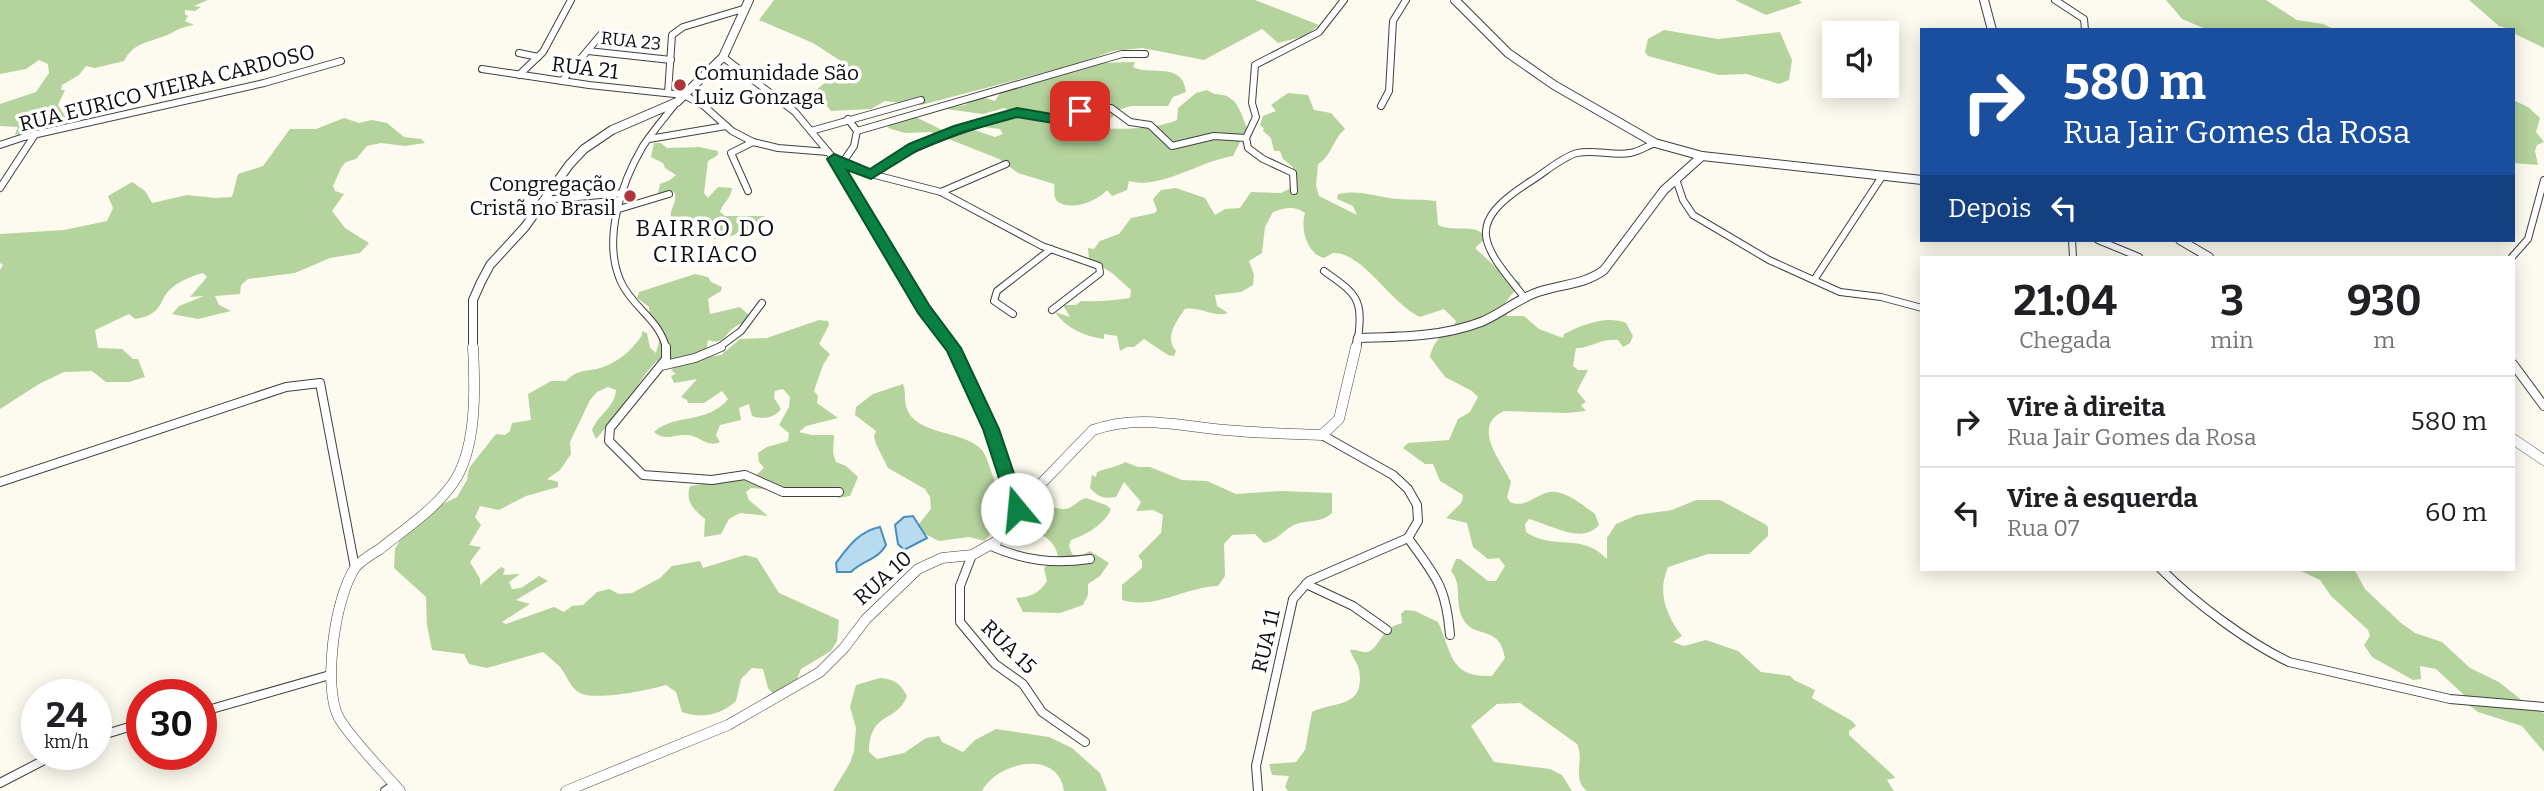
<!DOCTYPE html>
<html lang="pt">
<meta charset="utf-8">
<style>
body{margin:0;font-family:Bitter,serif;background:#f6f6f6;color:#202124;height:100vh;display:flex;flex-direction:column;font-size:26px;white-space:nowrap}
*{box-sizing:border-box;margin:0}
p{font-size:23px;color:#757577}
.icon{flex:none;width:38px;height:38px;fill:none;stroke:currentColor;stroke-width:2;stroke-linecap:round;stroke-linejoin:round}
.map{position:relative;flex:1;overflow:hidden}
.side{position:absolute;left:1920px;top:256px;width:595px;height:315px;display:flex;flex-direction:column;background:#fff;border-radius:0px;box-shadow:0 4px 18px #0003}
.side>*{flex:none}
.banner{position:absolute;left:1920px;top:28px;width:595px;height:214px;border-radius:0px;box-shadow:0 4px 18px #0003;background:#1a4fa0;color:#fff;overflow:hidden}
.buttons{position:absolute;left:1822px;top:21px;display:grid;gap:14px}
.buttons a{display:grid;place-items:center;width:77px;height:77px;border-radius:0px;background:#fff;box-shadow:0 4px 18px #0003;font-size:35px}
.speed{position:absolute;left:21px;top:679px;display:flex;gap:14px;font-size:35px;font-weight:700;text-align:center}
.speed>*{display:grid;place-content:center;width:91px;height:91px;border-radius:50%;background:#fff;box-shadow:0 4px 18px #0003;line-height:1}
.speed small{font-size:18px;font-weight:400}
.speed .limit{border:10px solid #d22;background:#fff;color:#111}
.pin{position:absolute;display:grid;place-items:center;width:60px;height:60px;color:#fff;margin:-30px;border-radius:14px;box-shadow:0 4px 10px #0006}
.me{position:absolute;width:77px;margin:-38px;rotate:343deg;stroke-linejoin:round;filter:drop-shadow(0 0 5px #0008)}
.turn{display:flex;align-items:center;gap:24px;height:147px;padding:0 28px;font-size:32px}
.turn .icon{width:91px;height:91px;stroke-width:2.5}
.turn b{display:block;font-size:49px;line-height:60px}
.then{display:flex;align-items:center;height:66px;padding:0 28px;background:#0003;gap:14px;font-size:26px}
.eta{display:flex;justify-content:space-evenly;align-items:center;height:119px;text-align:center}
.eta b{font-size:42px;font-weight:700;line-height:49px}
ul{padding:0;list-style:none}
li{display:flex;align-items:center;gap:21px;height:91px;padding:0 28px;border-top:2px solid #e0e0e0}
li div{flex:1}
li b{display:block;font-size:26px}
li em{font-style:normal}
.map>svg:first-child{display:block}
</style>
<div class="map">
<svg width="2544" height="791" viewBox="0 0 2544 791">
<rect width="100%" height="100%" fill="#fdfbef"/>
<g fill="#b5d39d">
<path d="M 0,0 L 208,0 L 194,6 L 201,7 L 195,11 L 185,10 L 185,14 L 188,16 L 185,21 L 194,25 C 176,28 177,32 162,37 C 145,43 133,44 124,61 L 95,68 L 86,66 L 79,75 L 62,85 L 61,90 L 65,90 L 58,105 L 65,116 L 71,116 L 66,125 L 21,135 L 15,134 L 18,127 L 0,126 L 0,104 L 36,92 L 49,73 L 48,64 L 39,60 L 26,69 L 0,74 Z"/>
<polygon points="774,0 1255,0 1319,25 1305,36 1278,43 1262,29 1204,60 1142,48 1113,51 1080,63 921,105 885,101 871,109 831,111 815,91 847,65 813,43 759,20"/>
<polygon points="1735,0 1799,0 1802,3 1766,15"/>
<polygon points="2166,0 2266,0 2297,20 2323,24 2336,30 2208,30 2182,19"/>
<polygon points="2469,0 2544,0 2544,48 2513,33 2513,30 2499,26"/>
<polygon points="1664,30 1718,39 1780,32 1792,60 1789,80 1779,84 1747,74 1719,75 1648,56 1645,52 1648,39"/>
<path d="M 1135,62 L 1133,67 C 1150,76 1183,61 1186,92 L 1173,97 L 1168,106 L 1131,106 L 1121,109 L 1108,121 L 1082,123 C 1100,133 1158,129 1177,120 L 1178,108 L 1196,93 L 1207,90 C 1213,94 1215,94 1223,95 C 1238,98 1242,116 1247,128 L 1233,156 C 1200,161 1160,190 1129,181 L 1127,190 L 1112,196 L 1107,190 C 1098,201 1070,212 1057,201 C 1053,197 1055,189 1054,184 L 1018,173 L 999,159 L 931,132 L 905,133 L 888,128 L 892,117 L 908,113 L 946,132 L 974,130 L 995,137 L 1003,134 L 1000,129 L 983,127 L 982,122 L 1012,111 L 1004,108 L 983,114 L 946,109 L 965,105 L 979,96 L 995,101 L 1002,90 L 1095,63 Z"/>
<path d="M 1288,93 L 1308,95 L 1314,110 L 1331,113 L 1345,129 C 1333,139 1331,157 1318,164 L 1316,186 L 1319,196 L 1357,215 L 1353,206 L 1337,199 L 1338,194 C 1358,189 1377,197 1398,199 C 1411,200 1423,199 1436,201 L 1438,225 C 1454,233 1477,222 1486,238 L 1475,248 L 1501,272 L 1521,283 L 1505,303 L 1507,316 L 1524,316 L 1539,329 L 1563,338 L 1564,334 C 1582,325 1606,315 1626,323 L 1633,336 L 1630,343 L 1623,347 L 1618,340 C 1600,338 1589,349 1576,348 L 1573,366 L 1578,370 L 1588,370 L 1577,391 L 1586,402 L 1581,405 L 1586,411 L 1567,413 L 1504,411 C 1470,426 1502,462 1511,482 L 1507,497 L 1510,502 C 1529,510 1538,489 1556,492 C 1570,494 1584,506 1595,514 L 1599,525 C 1582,545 1551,525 1529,519 L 1525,524 L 1526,532 C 1554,551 1581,532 1607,559 L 1607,538 L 1616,524 L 1637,515 L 1672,510 L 1696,500 L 1720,500 L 1765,524 L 1768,527 L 1768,536 L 1749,554 L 1708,554 L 1668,567 C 1657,593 1666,615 1682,636 L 1673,642 L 1684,646 L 1706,640 L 1738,651 L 1761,672 L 1790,676 L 1794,680 L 1815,690 L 1812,698 L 1852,721 L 1856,726 L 1849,731 L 1849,735 L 1894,776 L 1895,778 L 1887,780 L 1894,791 L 1587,791 C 1571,778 1585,761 1577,744 L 1520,703 L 1497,704 L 1471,726 L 1494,762 L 1550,769 L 1562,775 L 1572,791 L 1288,791 L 1285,787 L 1289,776 L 1272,775 L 1269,764 L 1296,762 L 1305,750 L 1312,712 C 1333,701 1366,709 1359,670 C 1358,663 1352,657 1350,650 C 1356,649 1362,653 1367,652 C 1379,650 1380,628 1402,623 L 1401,614 L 1405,610 L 1415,611 L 1438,622 C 1452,652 1449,678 1492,676 L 1505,658 C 1500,624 1475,640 1463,619 C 1454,602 1463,585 1451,571 L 1456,559 L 1460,559 L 1488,581 L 1496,581 L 1505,566 L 1499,558 L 1488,559 L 1473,547 L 1467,523 L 1446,518 L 1462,502 L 1463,495 L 1440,481 L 1433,464 L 1425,464 L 1403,448 L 1408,443 L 1449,440 L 1458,419 L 1470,412 L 1478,397 L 1472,391 L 1445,377 L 1430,357 C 1435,333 1450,336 1456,321 L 1444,309 L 1420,317 C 1390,303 1363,252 1333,253 L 1324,258 C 1307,254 1300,229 1305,213 C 1295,205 1284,208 1273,212 L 1265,227 L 1262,253 L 1249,261 L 1254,275 L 1253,285 L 1241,292 L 1215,295 L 1217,306 L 1228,313 C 1213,318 1200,306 1185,309 C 1176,322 1164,337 1176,351 L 1174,356 L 1168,355 L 1144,339 L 1134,347 L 1127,347 L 1120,351 L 1117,336 L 1104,334 L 1104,339 C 1084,336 1067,329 1055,312 L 1070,317 L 1063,305 L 1076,305 L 1081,301 C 1093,302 1118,300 1130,298 L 1131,290 L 1112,273 L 1089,259 L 1088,248 L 1094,249 L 1100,241 L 1119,234 L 1131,218 L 1155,213 L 1157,210 L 1153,199 L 1161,190 L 1176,188 L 1205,198 L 1215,215 L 1225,209 L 1240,208 L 1251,192 L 1281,193 L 1289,189 L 1293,167 L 1283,159 L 1280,151 L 1274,151 L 1271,138 L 1263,131 L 1264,128 L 1260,125 L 1263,116 L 1276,111 L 1271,105 Z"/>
<polygon points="2513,100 2528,107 2540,118 2536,132 2544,142 2537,145 2535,151 2538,165 2513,163"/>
<path d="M 344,118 L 359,123 L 372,120 L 387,123 L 404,137 L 421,139 L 425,143 L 405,146 L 381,143 L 367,146 L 356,159 L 346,162 L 341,168 L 333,186 L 335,191 L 344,194 L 332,211 L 345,228 L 369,243 L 360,253 L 330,258 L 295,273 L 248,279 L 241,285 L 240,294 L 215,296 L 219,305 L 231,311 L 198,319 L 172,314 L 179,306 L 204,296 L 190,297 L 207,277 L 203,273 C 192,276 180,281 173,287 C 157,299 166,314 135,319 L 129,314 L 95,330 L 98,348 L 122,349 L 133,359 L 138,359 L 145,377 L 129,382 L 106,382 L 92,371 L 64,372 L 39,384 L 0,409 L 0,270 L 3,265 L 0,263 L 0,234 L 64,230 L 107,221 L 113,208 L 108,196 L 132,182 L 145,191 L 152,203 L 187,195 L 215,198 L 232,197 L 238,174 L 263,166 L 290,129 L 316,129 Z"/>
<path d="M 654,143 L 661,143 L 667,148 L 699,147 L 718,151 L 718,155 L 708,161 L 704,193 L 708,198 L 718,187 L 732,188 C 731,199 723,202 720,212 L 725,216 L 765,216 C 749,235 715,242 692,238 L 706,226 L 690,228 L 671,219 C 669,209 677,204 675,193 L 669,191 L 657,197 L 660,184 L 670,180 L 676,175 L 665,168 L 663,163 L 651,157 Z"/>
<path d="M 695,274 L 708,277 L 711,282 L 722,287 L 721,291 L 708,299 L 710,314 L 740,307 L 751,317 C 746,323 737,324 731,330 C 722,340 721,344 708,340 L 705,357 L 721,355 L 740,339 L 767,338 L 819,320 L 828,321 L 829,325 L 819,344 L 830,354 L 823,365 L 814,391 L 818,396 L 817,403 L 838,418 L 806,426 L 799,432 L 812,435 L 834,435 L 833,453 L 836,462 L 846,466 L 858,477 L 850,496 L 839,498 L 822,488 L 801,492 L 751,488 L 746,492 L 749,500 L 768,516 L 740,513 L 729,519 L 721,534 L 704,537 L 705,519 C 694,510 685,502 690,486 L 755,476 L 764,468 L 759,462 L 758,453 L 767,447 L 788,441 L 789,433 L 779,425 L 789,407 L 790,397 L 783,389 L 775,391 L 774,398 L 781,409 C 774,418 763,420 752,416 L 749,404 L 739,408 L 741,420 L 720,425 L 716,435 L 720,442 C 707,448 701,436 687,435 C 674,434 666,442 654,432 C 674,413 707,425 728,399 L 722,391 L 704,403 L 688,403 L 687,400 L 681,397 L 697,379 L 674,383 L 671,376 L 676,374 L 672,371 L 673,367 L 661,358 C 646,368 638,388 626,403 C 617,415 606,427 596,439 L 592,430 C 598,415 615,407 616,390 L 608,387 L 597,392 L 590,400 L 570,442 L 571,454 L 560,470 L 547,479 L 558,482 L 558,487 L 526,496 L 499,510 L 480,506 L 475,517 L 481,525 L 469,545 L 481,547 L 470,562 L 480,579 L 480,585 L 501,567 L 505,569 L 503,575 L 520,574 L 509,582 L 512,589 L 521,588 L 539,576 L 548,581 L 516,600 L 530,604 L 502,622 L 506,624 L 554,607 L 564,612 L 572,606 L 583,605 L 597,592 L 609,589 L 619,594 L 632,593 L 660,578 L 672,566 L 700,561 L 703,568 L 745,555 L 757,558 L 779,593 L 839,620 L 837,641 L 831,651 L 801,669 L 797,679 L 774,695 L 768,688 L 763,669 L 752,668 L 741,679 L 736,701 C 721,715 702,719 682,712 L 676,692 L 666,685 C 649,690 596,701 580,693 C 570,688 567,675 560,667 C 555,662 549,657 543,652 L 487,668 L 469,664 L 464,654 L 432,650 L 427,625 L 426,597 L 394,568 L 395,549 L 400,540 L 434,508 L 457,497 L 467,480 L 469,468 L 496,434 L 505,435 L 510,431 L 512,423 L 531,420 L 528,394 L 551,381 L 566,381 C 575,371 584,371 597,369 C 616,364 632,351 642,335 L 642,331 L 647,333 L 650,348 L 656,353 L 662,329 L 650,320 L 649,307 L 637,298 L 639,292 Z"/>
<path d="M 903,384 C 906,391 904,398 906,406 C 913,435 961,430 980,448 C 988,455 990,473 996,482 L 1016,490 L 1030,490 L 1031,500 C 1034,502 1061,510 1065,509 C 1072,509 1078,500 1086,498 L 1106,505 L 1111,509 C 1105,524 1086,535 1071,540 L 1069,546 L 1072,554 L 1079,557 L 1090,551 L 1109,563 L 1100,576 L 1088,584 L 1088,595 L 1083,605 L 1060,613 L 1023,612 L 1016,598 C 1030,597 1039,594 1047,581 L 1044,568 L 1058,556 C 1054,535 1030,530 1015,521 L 1020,514 L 1018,509 L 1006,513 L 985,541 L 969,537 L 939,541 L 915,529 L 931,509 L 930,497 L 925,489 L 888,468 L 876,444 L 874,436 L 876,431 L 855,415 L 856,407 L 873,394 Z"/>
<path d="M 1125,462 L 1138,467 L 1150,467 L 1182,480 L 1207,481 L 1236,494 L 1281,491 L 1332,493 L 1332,513 C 1319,524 1308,519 1294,525 C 1282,531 1278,540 1264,543 L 1255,534 L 1232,535 L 1224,544 L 1225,576 L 1218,586 C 1184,587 1157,610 1122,600 L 1122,585 L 1142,568 L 1142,561 L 1138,556 L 1161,533 L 1163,515 L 1153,510 L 1136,511 L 1141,502 L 1124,482 L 1116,497 C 1104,499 1098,497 1090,488 L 1092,475 L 1096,477 L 1097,472 C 1106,468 1118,467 1125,462 Z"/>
<polygon points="2297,569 2354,569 2365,589 2401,623 2415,633 2442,642 2470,668 2499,682 2524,702 2544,713 2544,752 2522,726 2478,712 2466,703 2463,694 2436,669 2420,666 2421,679 2413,680 2372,657 2364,645 2370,636 2368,630 2331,596 2320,580"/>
<path d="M 880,678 C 894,679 900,683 907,696 C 896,724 870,710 869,752 L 877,759 L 904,753 L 926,738 L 939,736 L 942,742 L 963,752 L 975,740 L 996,729 L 1049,737 L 1072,748 L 1100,773 L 1107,791 L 1064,791 C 1058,748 997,762 982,791 L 833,791 L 850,763 L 854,751 L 856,728 L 850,707 L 856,685 Z"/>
</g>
<g fill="#b9dbef" stroke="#488fbe" stroke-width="2">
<polygon points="913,516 927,538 904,550 898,544 895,525 904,517"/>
<path d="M 880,527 L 886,545 C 878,560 863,560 851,572 L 837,572 L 836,563 C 848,547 859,531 880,527 Z"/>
</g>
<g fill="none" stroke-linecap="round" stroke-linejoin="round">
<defs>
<g id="minor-far1">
<polyline points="2055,0 2084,19 2085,30"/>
<polyline points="588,51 671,60"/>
<polyline points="519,53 538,57"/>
<polyline points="723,57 795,112 834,159 924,309 952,348"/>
<polyline points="482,69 589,85 684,95 704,106 732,131 753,142 778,148 828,152"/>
<polyline points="519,75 543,52 571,0"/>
<polyline points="562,81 603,32"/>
<polyline points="668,93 672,35 683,27 743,9"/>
<polyline points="1381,106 1389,91 1393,21 1406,0"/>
<polyline points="811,131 921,100"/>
<polyline points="857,131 1122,54 1145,54"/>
<polyline points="649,139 726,126"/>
<polyline points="0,145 24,137 264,83 341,61"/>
<polyline points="834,159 871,174 941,192 1042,246 1099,266 1100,273 1052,310"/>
<polyline points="843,162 854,146 857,131 848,119"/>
<path d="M 871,174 C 914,143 962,130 1011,114 L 1024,113 L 1059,120 L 1085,109 L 1111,108 L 1130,122 L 1150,125 L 1172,146 L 1214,136 L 1246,138"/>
<polyline points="1676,179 1683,200 1693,215 1769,260 1840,292 1881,297 1922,308"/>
<polyline points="0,188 34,136"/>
<polyline points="748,191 731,153 753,142"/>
<polyline points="1294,191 1293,173 1263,159 1248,148 1246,138 1256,117 1252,103 1255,65 1319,32 1344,0"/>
<polyline points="941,192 1006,164"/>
<polyline points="544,200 623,193"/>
<polyline points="619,209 669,194"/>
<polyline points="2072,240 2073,257"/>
<polyline points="2098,240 2139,257"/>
<polyline points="2512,257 2528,239 2544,180"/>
<path d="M 1324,271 C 1355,293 1364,298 1358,338"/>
<polyline points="1814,280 1883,175"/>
<path d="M 1525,298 C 1481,244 1463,224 1531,181 C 1544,173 1562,157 1577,153 C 1593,149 1613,156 1630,153 C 1638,152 1647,146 1655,143"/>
<polyline points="1013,314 994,301 997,291 1051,249"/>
<path d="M 666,348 C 660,320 632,307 621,282 C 602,241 621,183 643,146 C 653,131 665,117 676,103"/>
<polyline points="718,348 741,331 762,303"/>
</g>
<g id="minor">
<polyline points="666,347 666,359 610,428 609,441 643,475 712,480 745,475 783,492 839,492"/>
<polyline points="951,347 991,429 1017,509"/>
<polyline points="2513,364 2544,406"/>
<polyline points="661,366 695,358 721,347"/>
<polyline points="0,482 286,387 320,383 355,568"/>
<path d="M 1408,538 C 1436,577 1446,586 1450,635"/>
<path d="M 991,546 C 1025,561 1054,564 1090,559"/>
<polyline points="972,555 960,586 960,622 995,664 1023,684 1042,712 1085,742"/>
<path d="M 2161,569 C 2194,602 2247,642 2289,662 L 2450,699 L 2544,707"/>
<polyline points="1306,584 1353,606 1387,630"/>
<polyline points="201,712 330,675"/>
<polyline points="96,737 142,723"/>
<polyline points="0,783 56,754"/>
<polyline points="385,791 394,785"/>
<polyline points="1258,791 1256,766 1293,599 1309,581 1408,538 1418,521 1417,505 1408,489 1393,475 1322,435"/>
</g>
<g id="tertiary-far1">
<polyline points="1455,0 1508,53 1554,85 1655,143 1702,156 1922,180"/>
<polyline points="1984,0 1992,30"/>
<polyline points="2180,240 2209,257"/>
<polyline points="473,348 473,300 481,282 490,265 525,227 569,165 584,149 612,130 677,102 723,57 749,0"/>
<path d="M 1356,348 L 1358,338 C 1399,337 1442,337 1481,322 C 1501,314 1517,299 1538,292 C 1561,284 1584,285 1604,270 L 1664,190 L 1702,156"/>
</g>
<g id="tertiary">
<polyline points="2513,439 2544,460"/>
<path d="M 400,791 C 383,771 351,739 339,718 C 322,687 335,597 355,568 C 360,561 372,554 380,549 C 407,527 439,507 457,477 C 477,441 475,386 473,347"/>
<path d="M 566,791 L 728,725 L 820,672 L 844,648 L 866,619 L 918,569 L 942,558 L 972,555 L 997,541 L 1008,518 L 1093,430 C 1138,414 1180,426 1225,430 C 1258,433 1290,434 1322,435 L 1339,419 L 1356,347"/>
</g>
</defs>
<use href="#minor-far1" stroke="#404040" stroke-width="8"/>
<use href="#minor" stroke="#404040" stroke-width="10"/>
<use href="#tertiary-far1" stroke="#404040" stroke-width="10"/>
<use href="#tertiary" stroke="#404040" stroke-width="11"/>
<use href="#minor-far1" stroke="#fff" stroke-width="6"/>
<use href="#minor" stroke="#fff" stroke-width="8"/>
<use href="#tertiary-far1" stroke="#fff" stroke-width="8"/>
<use href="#tertiary" stroke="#fff" stroke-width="10"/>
</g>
<polygon fill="#0b8043" stroke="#07532c" stroke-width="2" points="1080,107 1086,111 1084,114 1059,124 1017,117 963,132 918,150 871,179 847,170 929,305 961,348 999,429 1026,509 1023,514 1011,514 1009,509 983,429 947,351 918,313 827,159 834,154 870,169 909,144 954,126 1017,108 1058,115"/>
<g fill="#ae353a" stroke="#fff" stroke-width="2.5">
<circle cx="680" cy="85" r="7"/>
<circle cx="630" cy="196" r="7"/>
</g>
<g text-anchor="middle" stroke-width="7" stroke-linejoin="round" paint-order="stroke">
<g font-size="18" fill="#0d0d0d" stroke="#fff">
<text transform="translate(631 41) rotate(6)" y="6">RUA 23</text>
</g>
<g font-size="21" fill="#0d0d0d" stroke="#fff">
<text transform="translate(585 68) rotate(7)" y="7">RUA 21</text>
<text transform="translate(167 88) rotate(-14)" y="7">RUA EURICO VIEIRA CARDOSO</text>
<text transform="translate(883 578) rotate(-42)" y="7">RUA 10</text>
<text transform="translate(1266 641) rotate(-77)" y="7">RUA 11</text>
<text transform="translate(1009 647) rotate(44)" y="7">RUA 15</text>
</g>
<g font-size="21" fill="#0d0d0d" stroke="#fff" text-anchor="start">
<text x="694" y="80">Comunidade São<tspan x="694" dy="24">Luiz Gonzaga</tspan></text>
<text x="616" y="191" text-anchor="end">Congregação<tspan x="616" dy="24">Cristã no Brasil</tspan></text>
</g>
<g font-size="23" letter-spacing="2" fill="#0d0d0d" stroke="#fff">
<text x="706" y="236">BAIRRO DO<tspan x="706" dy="26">CIRIACO</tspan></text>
</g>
</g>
</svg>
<div class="buttons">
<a><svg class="icon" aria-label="sound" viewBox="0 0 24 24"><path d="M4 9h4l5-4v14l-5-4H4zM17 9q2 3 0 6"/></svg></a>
</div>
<div class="speed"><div>24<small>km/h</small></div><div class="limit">30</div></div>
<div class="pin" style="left:1080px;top:111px;background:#d93025"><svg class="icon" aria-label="arrive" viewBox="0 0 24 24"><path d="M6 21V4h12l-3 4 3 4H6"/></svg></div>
<svg class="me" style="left:1017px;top:509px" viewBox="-20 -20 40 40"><circle r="19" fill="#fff"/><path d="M0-13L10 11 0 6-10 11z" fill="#0b8043"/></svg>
<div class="banner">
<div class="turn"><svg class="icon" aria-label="right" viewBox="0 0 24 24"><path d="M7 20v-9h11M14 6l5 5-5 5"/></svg><div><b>580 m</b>Rua Jair Gomes da Rosa</div></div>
<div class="then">Depois<svg class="icon" aria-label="left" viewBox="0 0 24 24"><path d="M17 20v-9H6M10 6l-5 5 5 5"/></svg></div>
</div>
<section class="side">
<div class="eta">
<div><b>21:04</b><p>Chegada</p></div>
<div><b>3</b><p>min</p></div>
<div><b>930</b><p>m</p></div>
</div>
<ul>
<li><svg class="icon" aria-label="right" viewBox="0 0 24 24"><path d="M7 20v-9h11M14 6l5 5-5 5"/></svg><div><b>Vire à direita</b><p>Rua Jair Gomes da Rosa</p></div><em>580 m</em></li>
<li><svg class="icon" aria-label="left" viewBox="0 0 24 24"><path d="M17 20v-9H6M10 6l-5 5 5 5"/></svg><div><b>Vire à esquerda</b><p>Rua 07</p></div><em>60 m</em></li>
</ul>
</section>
</div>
